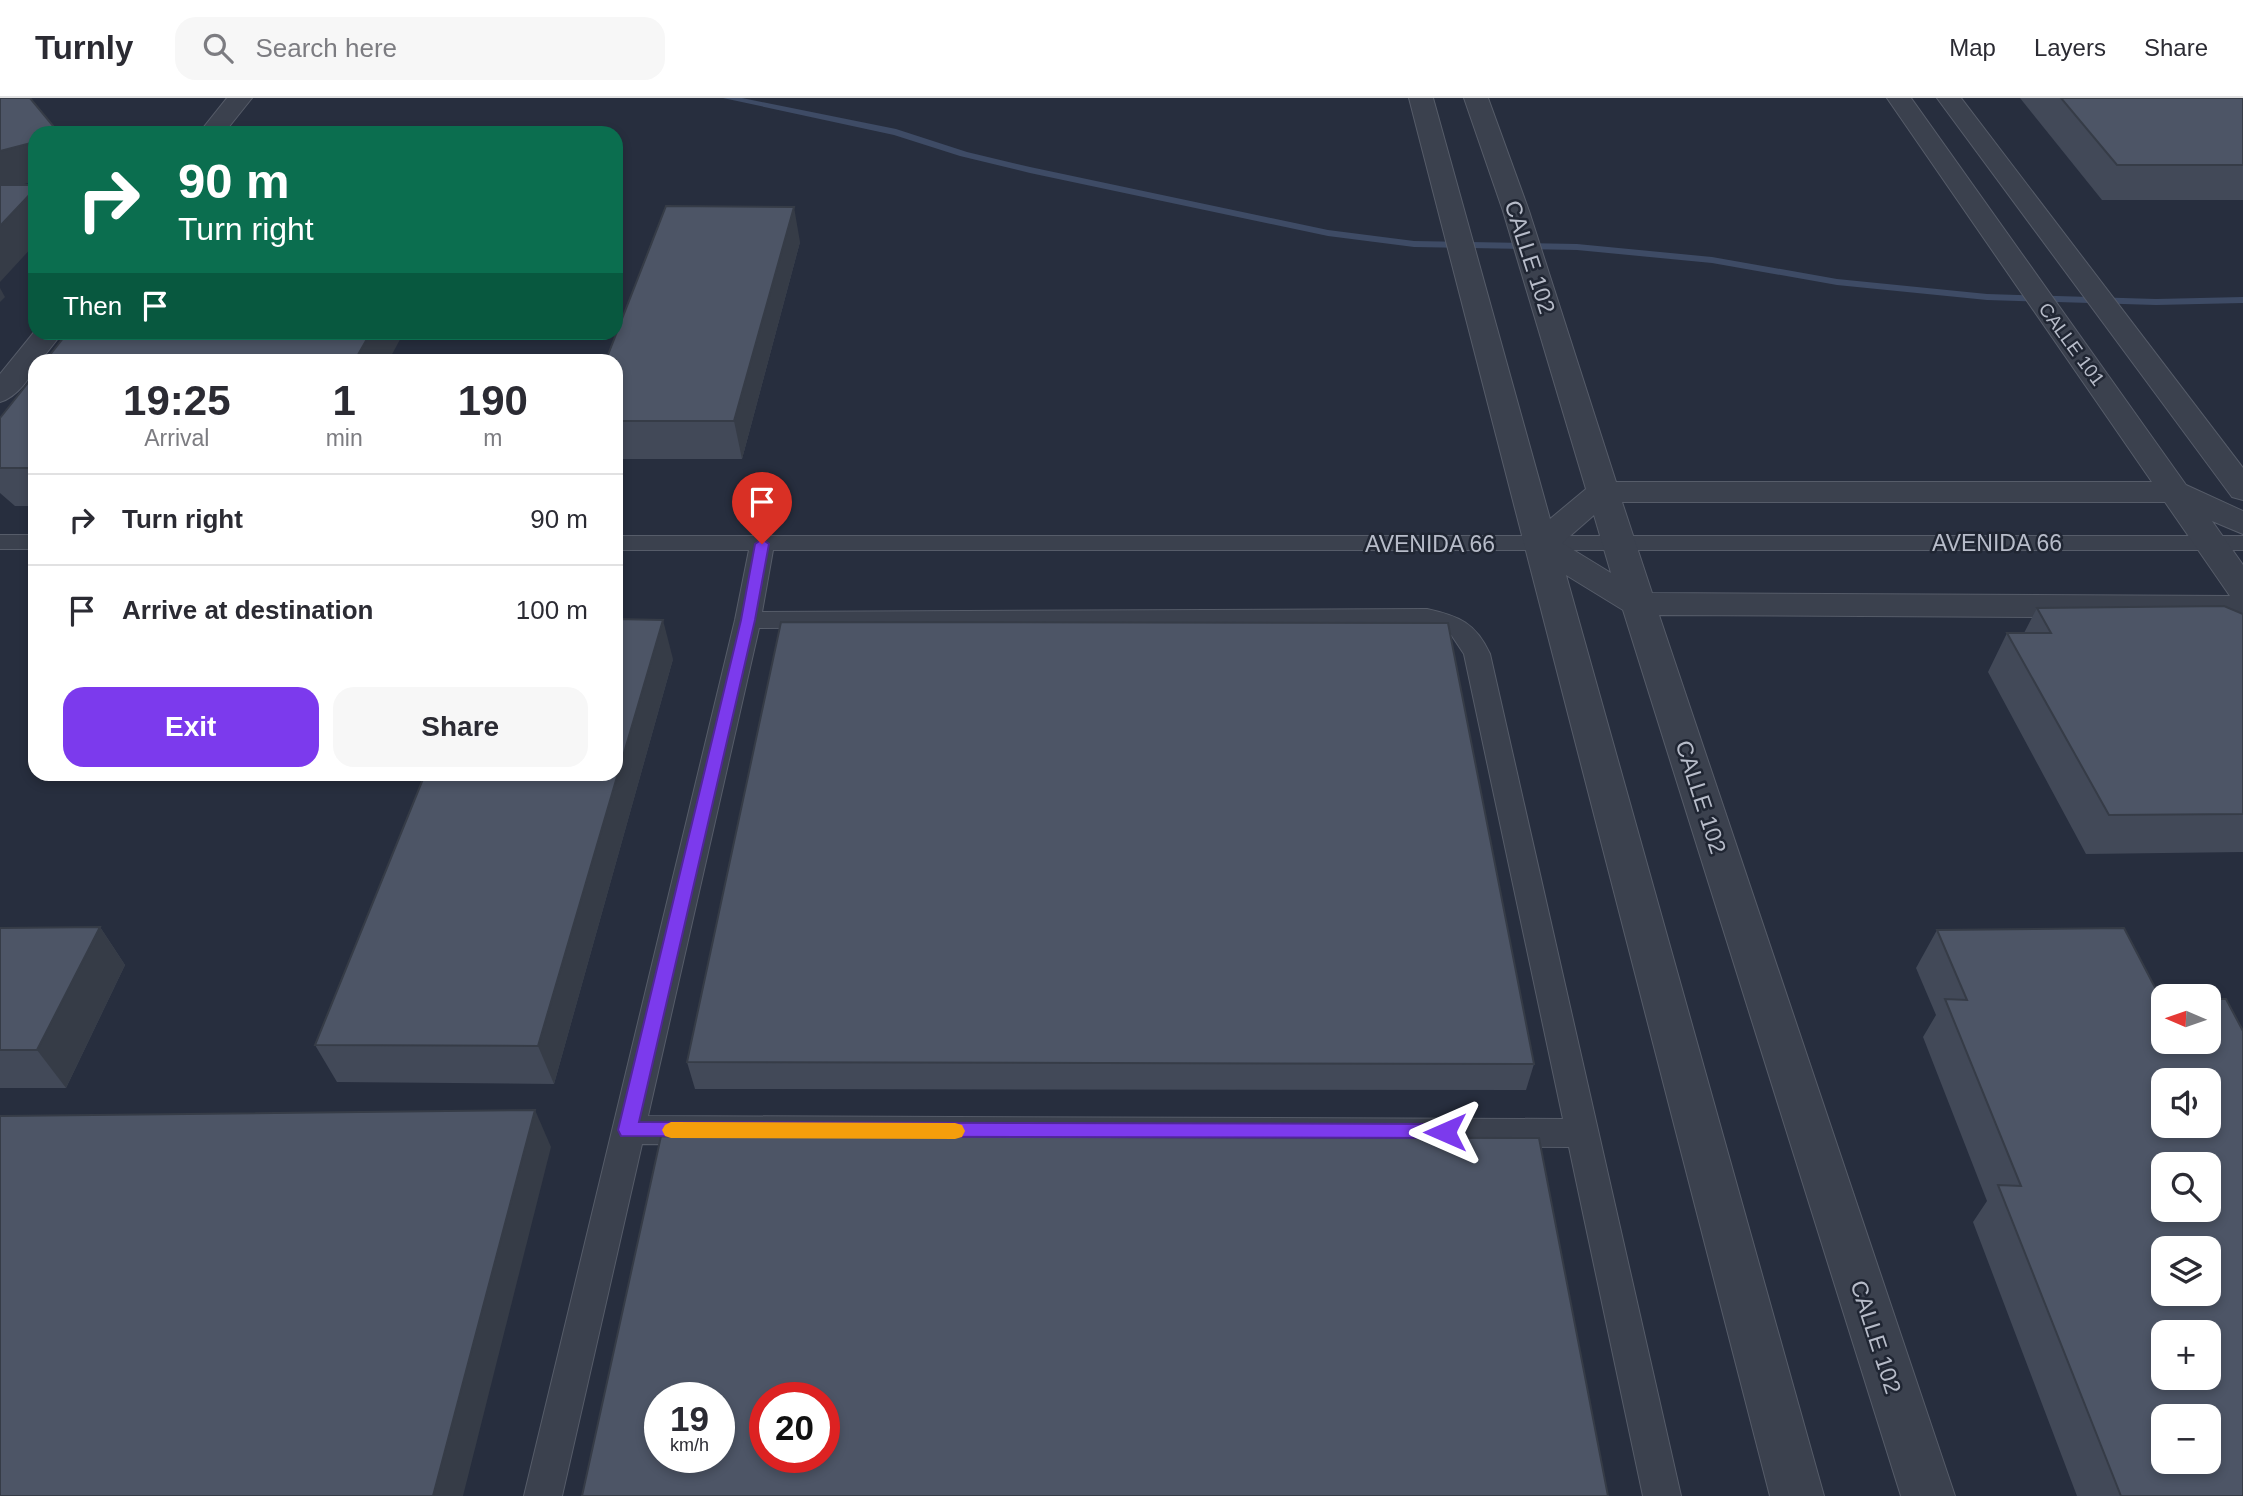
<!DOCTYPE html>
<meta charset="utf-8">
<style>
body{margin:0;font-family:Arial,sans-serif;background:#f7f7f7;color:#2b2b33;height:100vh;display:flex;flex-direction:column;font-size:26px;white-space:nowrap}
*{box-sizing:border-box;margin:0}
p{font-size:23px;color:#7c7c81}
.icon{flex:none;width:38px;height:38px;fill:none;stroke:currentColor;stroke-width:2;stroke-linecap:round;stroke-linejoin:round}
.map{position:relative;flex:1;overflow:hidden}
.details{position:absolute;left:28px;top:256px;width:595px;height:427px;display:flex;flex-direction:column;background:#fff;border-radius:21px;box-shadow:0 4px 10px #0003}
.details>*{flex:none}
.hud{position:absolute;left:28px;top:28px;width:595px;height:214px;border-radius:21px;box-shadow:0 4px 10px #0003;background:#0b6e4f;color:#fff;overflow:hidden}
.needle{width:46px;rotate:272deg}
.buttons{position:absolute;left:2151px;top:886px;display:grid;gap:14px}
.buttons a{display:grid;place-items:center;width:70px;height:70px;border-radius:14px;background:#fff;box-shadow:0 4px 10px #0003;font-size:35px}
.speed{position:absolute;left:644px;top:1284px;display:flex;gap:14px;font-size:35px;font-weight:700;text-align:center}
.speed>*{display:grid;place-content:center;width:91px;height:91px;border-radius:50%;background:#fff;box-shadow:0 4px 10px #0003;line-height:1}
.speed small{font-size:18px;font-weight:400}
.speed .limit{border:10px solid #d22;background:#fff;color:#111}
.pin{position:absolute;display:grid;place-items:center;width:60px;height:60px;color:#fff;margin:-72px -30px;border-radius:50% 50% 50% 0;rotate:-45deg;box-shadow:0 0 7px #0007}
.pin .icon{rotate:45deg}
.me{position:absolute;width:77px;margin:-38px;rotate:270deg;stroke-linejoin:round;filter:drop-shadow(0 0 5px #0008)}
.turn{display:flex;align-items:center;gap:24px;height:147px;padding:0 35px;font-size:32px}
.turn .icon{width:91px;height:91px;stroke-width:2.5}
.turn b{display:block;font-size:49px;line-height:60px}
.then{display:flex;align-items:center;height:66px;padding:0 35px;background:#0003;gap:14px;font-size:26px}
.eta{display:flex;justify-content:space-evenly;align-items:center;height:119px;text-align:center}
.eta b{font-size:42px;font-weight:700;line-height:49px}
.action{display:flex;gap:14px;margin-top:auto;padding:14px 35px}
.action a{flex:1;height:80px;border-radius:21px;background:#7c3aed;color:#fff;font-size:28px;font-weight:700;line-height:80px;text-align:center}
.action a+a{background:#f7f7f7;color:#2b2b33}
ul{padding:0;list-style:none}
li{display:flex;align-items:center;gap:21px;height:91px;padding:0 35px;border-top:2px solid #e1e1e2}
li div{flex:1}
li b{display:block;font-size:26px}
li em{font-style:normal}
header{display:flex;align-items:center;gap:42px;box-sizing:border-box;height:98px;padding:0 35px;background:#fff;border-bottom:2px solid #e1e1e2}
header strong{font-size:33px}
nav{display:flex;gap:38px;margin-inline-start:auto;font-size:24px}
.search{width:490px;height:63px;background:#f7f7f7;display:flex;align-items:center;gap:18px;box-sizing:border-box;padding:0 24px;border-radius:21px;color:#7c7c81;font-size:26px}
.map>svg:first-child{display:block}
</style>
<header>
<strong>Turnly</strong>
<div class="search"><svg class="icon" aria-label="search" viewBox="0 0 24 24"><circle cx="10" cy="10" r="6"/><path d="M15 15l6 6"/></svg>Search here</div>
<nav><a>Map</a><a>Layers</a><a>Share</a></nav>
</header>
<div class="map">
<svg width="2243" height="1398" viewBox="0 0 2243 1398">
<rect width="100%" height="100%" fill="#272e3e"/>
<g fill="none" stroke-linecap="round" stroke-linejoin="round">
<polygon fill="#3e4b65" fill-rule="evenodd" points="723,0 742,0 896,31 967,54 1030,69 1328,132 1414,143 1577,146 1712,159 1837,181 1987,196 2156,201 2243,199 2243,205 2156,207 1987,202 1837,187 1712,165 1577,152 1414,149 1328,138 1030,75 960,58 894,37"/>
<defs>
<g id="lane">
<rect x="0" y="437" width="35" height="14"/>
<path d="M 616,438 L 2243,438 L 2243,452 L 773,452 L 762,514 L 1427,511 C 1459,518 1476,525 1490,556 L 1681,1398 L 1643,1398 L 1569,1049 L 642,1046 L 562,1398 L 524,1398 L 735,522 L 749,452 L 616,452 ZM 1427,527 L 1450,535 L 1464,556 L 1563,1021 L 648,1018 L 759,530 Z"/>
</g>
<g id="street">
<polygon points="227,0 252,0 224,35 199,35"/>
<path d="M 1409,0 L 1433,0 L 1550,421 L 1586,391 L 1503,113 L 1464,0 L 1488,0 L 1529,113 L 1616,384 L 2152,384 L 1887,0 L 1911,0 L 2186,387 L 2243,413 L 2243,436 L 2212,423 L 2243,467 L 2243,520 L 1659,517 L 1955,1398 L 1901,1398 L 1623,512 L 1566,477 L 1824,1398 L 1770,1398 ZM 1622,404 L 2165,404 L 2230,498 L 1652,495 ZM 1594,417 L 1611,475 L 1562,445 Z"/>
<polygon points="1937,0 1961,0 2243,370 2243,402 2232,399"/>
<path d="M 35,233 L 63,234 L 41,262 L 35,262 C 35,278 15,300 0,304 L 0,276 Z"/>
</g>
</defs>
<use href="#lane" stroke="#565c69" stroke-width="2"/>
<use href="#street" stroke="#565c69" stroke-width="2"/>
<use href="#lane" fill="#3b414e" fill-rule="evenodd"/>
<use href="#street" fill="#3b414e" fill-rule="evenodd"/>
</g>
<g fill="#424958">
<polygon points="2020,0 2243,0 2243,102 2102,102"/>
<polygon points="800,144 742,361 616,361 616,262"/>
<polygon points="35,276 35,408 15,408 0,395 0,320"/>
<polygon points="2037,510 2243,516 2243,754 2086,756 1988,574 2007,535 2024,535"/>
<polygon points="673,561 554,986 337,984 315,947"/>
<polygon points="100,829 125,867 66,990 0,990 0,830"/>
<polygon points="1937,832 2243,1398 2077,1398 1973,1124 1987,1103 1923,939 1936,917 1916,870"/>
<polygon points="687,964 1534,966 1526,992 695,991"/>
</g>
<g fill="#363c47">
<polygon points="35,44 35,83 0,93 0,53"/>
<polygon points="35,91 35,146 0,184 0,128"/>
<polygon points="794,109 800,144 742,361 734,323"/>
<polygon points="0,190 5,199 0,204"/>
<polygon points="371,234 404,234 389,262 355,262"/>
<polygon points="663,522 673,561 554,986 538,948"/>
<polygon points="100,829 125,867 66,990 37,952"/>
<polygon points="535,1012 551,1049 463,1398 433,1398"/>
</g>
<g fill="#4d5566" stroke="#363c47" stroke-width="2" fill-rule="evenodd">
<polygon points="0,0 30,0 59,35 35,35 35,44 0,53"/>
<polygon points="2061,0 2243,0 2243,67 2117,67"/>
<polygon points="0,87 35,87 35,91 0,128"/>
<polygon points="666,108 794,109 734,323 616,323 616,262 606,262"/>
<polygon points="68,234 371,234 355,262 46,262"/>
<polygon points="35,276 35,370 0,370 0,320"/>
<polygon points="2224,508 2243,516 2243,716 2109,717 2007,535 2051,535 2037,510"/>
<polygon points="616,521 663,522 538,948 315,947 425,676 616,676"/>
<polygon points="781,524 1448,525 1534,966 687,964"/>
<polygon points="100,829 37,952 0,952 0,830"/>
<path d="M 2124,830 L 2161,901 L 2163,901 L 2163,943 L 2208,943 L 2208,901 L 2226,901 L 2243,933 L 2243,1398 L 2121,1398 L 1998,1087 L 2021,1088 L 1945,901 L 1967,902 L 1937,832 ZM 2163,982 L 2208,982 L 2208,1027 L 2163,1027 ZM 2163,1066 L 2208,1066 L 2208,1111 L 2163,1111 ZM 2163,1150 L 2208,1150 L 2208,1195 L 2163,1195 ZM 2163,1234 L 2208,1234 L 2208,1279 L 2163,1279 ZM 2163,1318 L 2208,1318 L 2208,1363 L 2163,1363 Z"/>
<polygon points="535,1012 433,1398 0,1398 0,1018"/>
<path d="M 661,1038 L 1539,1040 L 1608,1398 L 582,1398 ZM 660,1300 L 719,1300 L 719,1360 L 660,1360 ZM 765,1300 L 824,1300 L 824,1360 L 765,1360 Z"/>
</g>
<polygon fill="#7c3aed" stroke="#51269a" stroke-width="2" points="762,441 769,446 755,522 639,1024 1445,1026 1451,1029 1454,1034 1451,1040 621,1038 618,1032 741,522 755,446"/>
<polygon fill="#f59e0b" points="671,1024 955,1025 962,1027 965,1033 962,1039 955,1041 671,1040 665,1038 662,1032 665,1027"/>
<g text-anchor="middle" stroke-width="5" stroke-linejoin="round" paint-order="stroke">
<g font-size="19" fill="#b7bcc9" stroke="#202633">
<text transform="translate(2072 246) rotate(54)" y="7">CALLE 101</text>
</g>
<g font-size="23" fill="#b7bcc9" stroke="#202633">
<text transform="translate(1530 159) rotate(72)" y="8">CALLE 102</text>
<text x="1997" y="453">AVENIDA 66</text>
<text x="1430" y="454">AVENIDA 66</text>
<text transform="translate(1701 699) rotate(72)" y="8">CALLE 102</text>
<text transform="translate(1876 1239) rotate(72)" y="8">CALLE 102</text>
</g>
</g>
</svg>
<div class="buttons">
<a><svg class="needle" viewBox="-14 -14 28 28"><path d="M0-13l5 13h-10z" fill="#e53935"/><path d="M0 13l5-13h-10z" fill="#7c7c81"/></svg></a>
<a><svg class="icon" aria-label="sound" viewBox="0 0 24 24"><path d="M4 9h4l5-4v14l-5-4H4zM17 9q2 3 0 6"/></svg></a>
<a><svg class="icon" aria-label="search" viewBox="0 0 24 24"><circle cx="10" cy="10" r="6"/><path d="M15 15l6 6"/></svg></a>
<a><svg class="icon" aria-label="layers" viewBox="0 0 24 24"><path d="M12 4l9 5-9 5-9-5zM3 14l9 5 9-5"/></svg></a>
<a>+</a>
<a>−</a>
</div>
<div class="speed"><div>19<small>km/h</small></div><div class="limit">20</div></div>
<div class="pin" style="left:762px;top:446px;background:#d93025"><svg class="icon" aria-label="arrive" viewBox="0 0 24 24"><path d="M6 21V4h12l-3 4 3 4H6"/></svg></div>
<svg class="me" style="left:1445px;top:1034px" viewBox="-20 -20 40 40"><path d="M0-17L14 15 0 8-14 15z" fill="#7c3aed" stroke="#fff" stroke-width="4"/></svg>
<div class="hud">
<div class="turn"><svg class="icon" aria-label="right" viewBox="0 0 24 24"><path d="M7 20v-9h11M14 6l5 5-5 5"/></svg><div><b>90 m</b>Turn right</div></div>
<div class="then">Then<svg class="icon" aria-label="arrive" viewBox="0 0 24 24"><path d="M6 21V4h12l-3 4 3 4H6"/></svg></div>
</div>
<section class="details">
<div class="eta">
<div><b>19:25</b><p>Arrival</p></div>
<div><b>1</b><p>min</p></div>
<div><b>190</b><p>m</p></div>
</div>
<ul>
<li><svg class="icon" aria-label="right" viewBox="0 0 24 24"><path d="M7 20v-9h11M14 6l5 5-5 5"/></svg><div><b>Turn right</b></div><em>90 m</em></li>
<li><svg class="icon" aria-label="arrive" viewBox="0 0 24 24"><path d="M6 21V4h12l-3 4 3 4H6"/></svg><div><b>Arrive at destination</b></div><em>100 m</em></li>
</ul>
<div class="action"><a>Exit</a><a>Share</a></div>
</section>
</div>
